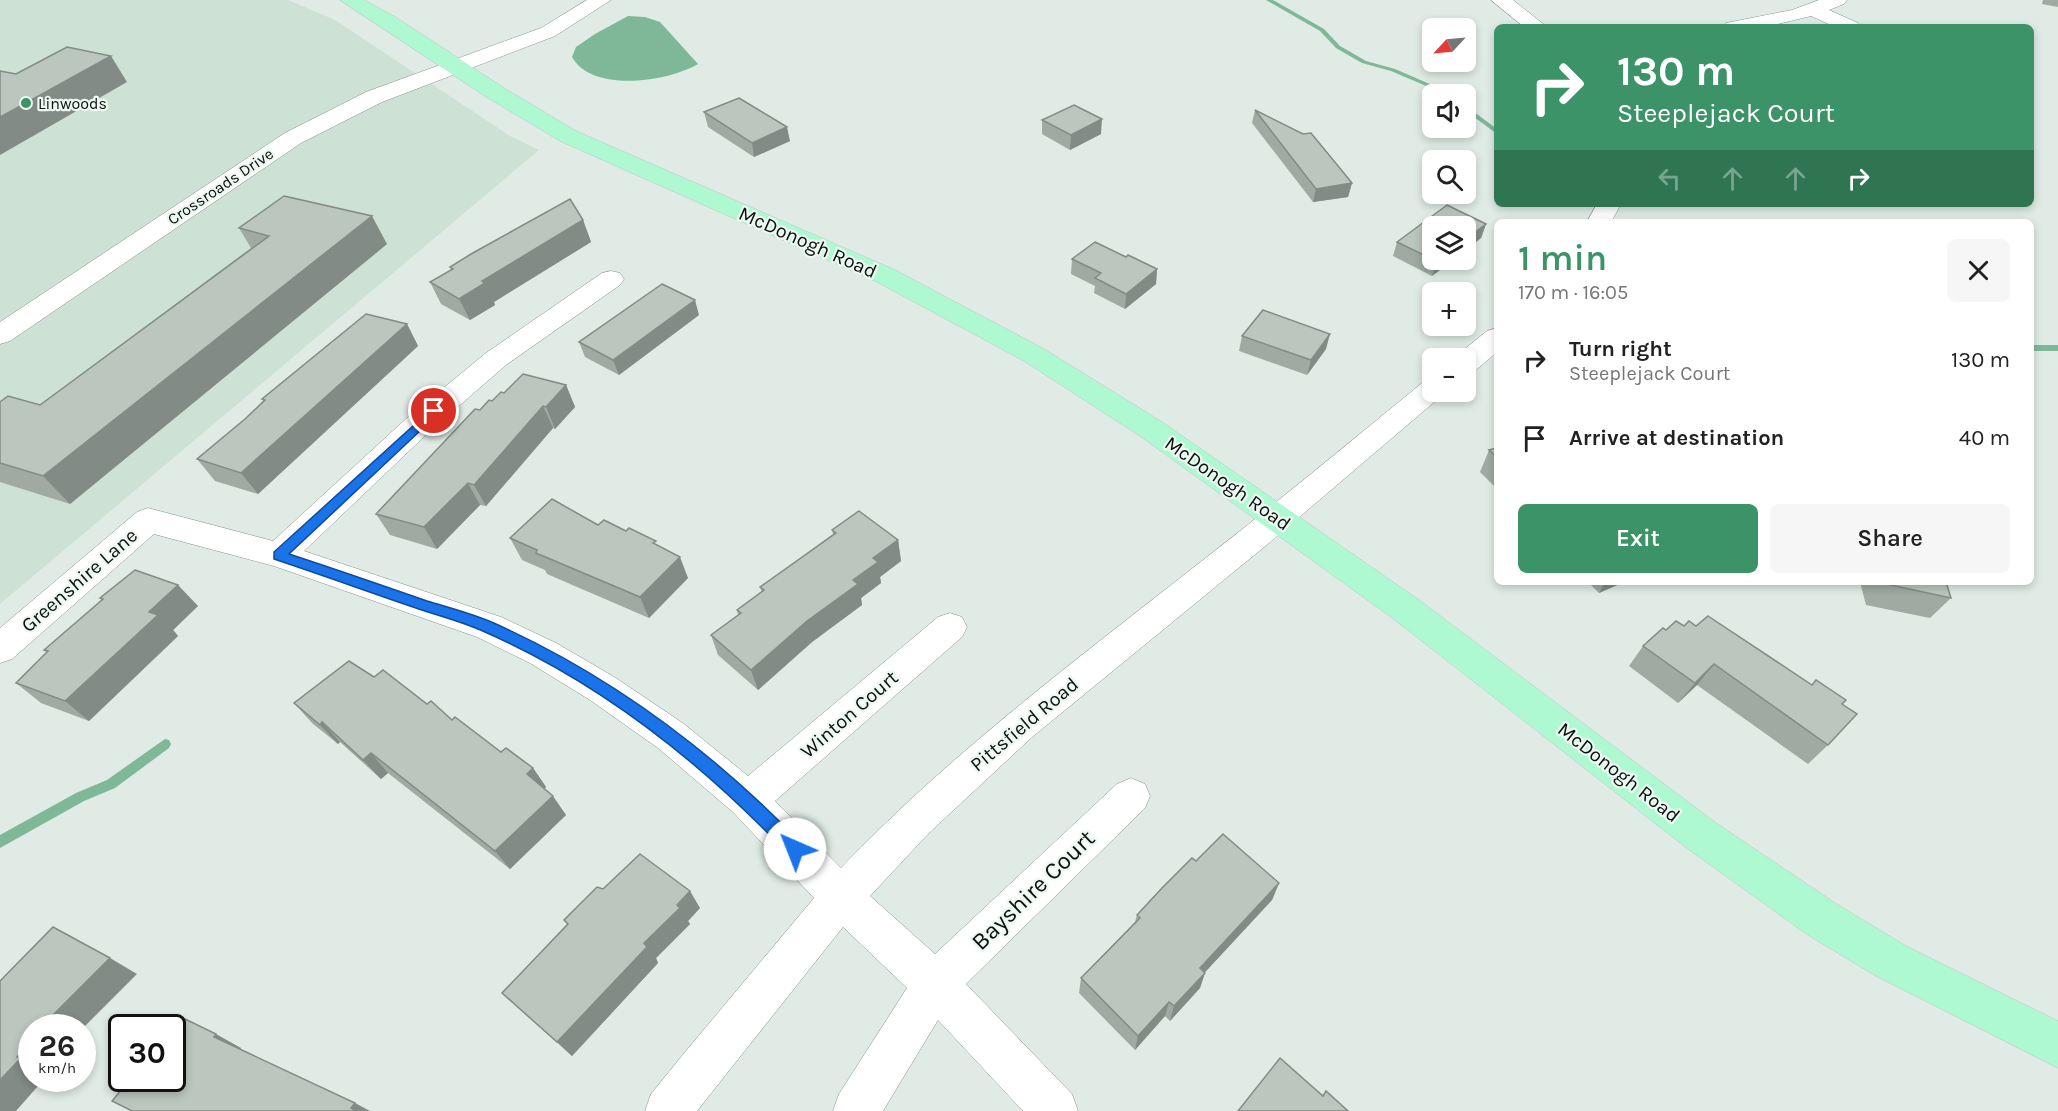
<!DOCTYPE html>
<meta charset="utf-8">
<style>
body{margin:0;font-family:Karla,sans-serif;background:#f6f6f6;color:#222;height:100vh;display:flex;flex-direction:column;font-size:22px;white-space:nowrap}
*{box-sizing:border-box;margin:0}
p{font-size:20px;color:#767676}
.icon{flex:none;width:33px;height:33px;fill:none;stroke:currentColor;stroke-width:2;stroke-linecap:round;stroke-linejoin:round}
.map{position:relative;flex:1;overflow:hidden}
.details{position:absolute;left:1494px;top:219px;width:540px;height:366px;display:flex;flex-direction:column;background:#fff;border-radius:9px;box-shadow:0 3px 9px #0003}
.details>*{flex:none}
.hud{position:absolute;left:1494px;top:24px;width:540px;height:183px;border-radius:9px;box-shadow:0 3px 9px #0003;background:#3b9367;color:#fff;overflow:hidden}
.needle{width:39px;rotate:244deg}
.fabs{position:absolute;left:1422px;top:18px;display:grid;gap:12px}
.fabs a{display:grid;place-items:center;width:54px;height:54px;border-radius:9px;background:#fff;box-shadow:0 3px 9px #0003;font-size:30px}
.speed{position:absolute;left:18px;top:1014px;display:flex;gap:12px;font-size:30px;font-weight:700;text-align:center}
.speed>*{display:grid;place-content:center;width:78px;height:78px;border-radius:50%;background:#fff;box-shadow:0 3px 9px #0003;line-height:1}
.speed small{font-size:15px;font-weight:400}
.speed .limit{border:3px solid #111;border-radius:9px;background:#fff;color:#111}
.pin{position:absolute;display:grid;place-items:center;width:51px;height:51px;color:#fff;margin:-26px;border:3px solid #fff;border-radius:50%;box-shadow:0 2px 6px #0007}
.me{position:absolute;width:66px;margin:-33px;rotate:316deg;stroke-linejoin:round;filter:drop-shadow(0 0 4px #0008)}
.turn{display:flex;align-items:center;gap:21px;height:126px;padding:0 24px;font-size:27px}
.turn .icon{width:78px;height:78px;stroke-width:2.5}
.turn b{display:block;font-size:42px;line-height:51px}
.lanes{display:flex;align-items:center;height:57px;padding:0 24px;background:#0003;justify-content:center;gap:30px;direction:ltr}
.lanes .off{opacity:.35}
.round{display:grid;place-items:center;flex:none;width:63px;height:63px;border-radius:9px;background:#f6f6f6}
.headline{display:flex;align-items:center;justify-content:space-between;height:102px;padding:0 24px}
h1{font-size:36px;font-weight:600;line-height:45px;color:#3b9367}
.primary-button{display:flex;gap:12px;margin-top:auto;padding:12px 24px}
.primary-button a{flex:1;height:69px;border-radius:9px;background:#3b9367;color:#fff;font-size:24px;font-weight:600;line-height:69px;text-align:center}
.primary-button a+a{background:#f6f6f6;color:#222}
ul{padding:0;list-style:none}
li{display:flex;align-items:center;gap:18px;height:78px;padding:0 24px}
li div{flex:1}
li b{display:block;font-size:22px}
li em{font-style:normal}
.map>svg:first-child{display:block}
</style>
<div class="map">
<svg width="2058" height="1111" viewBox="0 0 2058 1111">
<rect width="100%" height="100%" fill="#dfebe4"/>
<polygon fill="#cee1d5" points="0,0 288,0 335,20 510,136 539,150 0,604"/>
<path fill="#7fb898" d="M 628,16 L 645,17 L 660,22 L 698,64 C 667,82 592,93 572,57 L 576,47 L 595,34 Z"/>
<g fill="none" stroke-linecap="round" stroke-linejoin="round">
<g fill="#7fb898" fill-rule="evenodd">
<polygon points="1266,0 1273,0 1324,29 1340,46 1366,61 1395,69 1453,94 1445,94 1391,71 1362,63 1336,48 1320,31"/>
<polygon points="1466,106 1497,129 1497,134 1466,111"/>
<rect x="2031" y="345" width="27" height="6"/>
<polygon points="165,739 169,740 171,744 169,748 115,788 84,801 0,848 0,835 76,793 107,780"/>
</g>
<defs>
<g id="minor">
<polygon points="587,0 611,0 555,36 382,102 301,143 10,341 0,344 0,322 285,133 366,92 541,28"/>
<polygon points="1491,0 1513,0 1547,27 1524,27"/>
<polygon points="1819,0 1847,0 1844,4 1829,10 1858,23 1861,27 1835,27 1811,16 1765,27 1723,27 1726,23 1792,10"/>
<polygon points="1597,204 1621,204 1611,222 1587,222"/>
<path d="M 611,271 L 620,273 L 624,279 L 620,285 L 506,365 L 429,432 L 304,551 L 501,617 L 556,643 L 616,678 L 684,724 L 748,776 L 938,617 L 950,613 L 962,617 L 967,627 L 962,637 L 775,801 L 841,868 C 947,757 1068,666 1189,571 C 1268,510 1345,446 1422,383 L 1432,380 L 1432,392 L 1446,392 L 1269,543 L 1031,738 L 929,833 L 870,896 L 935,954 L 1117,784 L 1131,778 L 1145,784 L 1150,796 L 1145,808 L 966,984 L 1072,1094 L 1078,1111 L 1023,1111 L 938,1020 L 883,1111 L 833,1111 L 839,1094 L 907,988 L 843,927 L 697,1111 L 645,1111 L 651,1094 L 681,1057 L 814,898 L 734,813 L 658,748 L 590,700 L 530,663 L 477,637 L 274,566 L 154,534 L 12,659 L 0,663 L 0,628 L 137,512 L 148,508 L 273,541 L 407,418 L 486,353 L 602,273 Z"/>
<polygon points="1497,328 1497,352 1476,370 1466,372 1466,358 1455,358 1456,356 1487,331"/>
</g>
<polygon id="major" points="340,0 364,0 397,18 504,88 576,131 895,270 1044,349 1162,422 1419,600 1716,823 1838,905 1906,946 2058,1021 2058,1068 1876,976 1808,935 1688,849 1395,620 1140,436 1024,361 877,282 560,141 488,98"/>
</defs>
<use href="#minor" stroke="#87928b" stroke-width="1"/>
<use href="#major" stroke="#c5c6c5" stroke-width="1"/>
<use href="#minor" fill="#fff" fill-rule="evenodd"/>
<use href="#major" fill="#aef8d2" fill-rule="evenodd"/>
</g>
<g fill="#a0aaa3">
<polygon points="2043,0 2058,0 2058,7 2042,4"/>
<polygon points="1255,110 1352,183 1348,197 1313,202 1252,123"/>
<polygon points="704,112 790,141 754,157 708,127"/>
<polygon points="1042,120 1101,134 1070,150 1042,134"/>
<polygon points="1447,205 1486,224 1481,238 1466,250 1466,226 1432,226 1432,260 1453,260 1432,276 1393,256 1397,242"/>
<polygon points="583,220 591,242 494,302 495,305 470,320 441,304 430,282 451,270 450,267"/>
<polygon points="239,228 387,244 70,504 0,482 0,402 40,405 251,248"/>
<polygon points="1126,257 1157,269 1156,284 1125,309 1094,293 1095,286 1071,274 1072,259"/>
<polygon points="699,315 619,375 585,357 579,342"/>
<polygon points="407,324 418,346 258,494 215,481 197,459 245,419 263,401 262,399"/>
<polygon points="1242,336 1326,349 1307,375 1239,351"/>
<polygon points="566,385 575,407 555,429 553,428 486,506 480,505 437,549 390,535 376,514 480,410 492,401"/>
<polygon points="1497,448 1497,489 1480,472 1489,450"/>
<polygon points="832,530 898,540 901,561 880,577 881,583 861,598 862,605 812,642 758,690 718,655 711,635 738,615 737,610 762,592 760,587 833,534"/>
<polygon points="510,538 658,546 688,578 649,618 547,574 545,570 522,560"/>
<polygon points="1588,582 1624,582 1599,593"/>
<polygon points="1860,582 1946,582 1951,598 1930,618 1866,605"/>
<polygon points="100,598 198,606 173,630 178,636 89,721 41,703 16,683 47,653 44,650 102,600"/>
<polygon points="1684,626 1696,626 1812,685 1842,704 1828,745 1808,764 1697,685 1678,703 1629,666 1643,646 1666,630"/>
<polygon points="374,677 427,704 501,752 533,768 546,787 544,789 566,815 510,869 388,773 381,779 340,742 338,744 312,723 294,703"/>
<polygon points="1196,861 1279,883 1272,900 1205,972 1200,988 1170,1021 1165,1016 1135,1050 1079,993 1081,978 1135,922 1137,915"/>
<polygon points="603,889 700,908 688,921 690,924 656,958 658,963 572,1056 502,993 567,924 564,920"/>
</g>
<g fill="#828b85">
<polygon points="111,56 127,82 0,155 0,117"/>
<polygon points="1102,119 1101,134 1070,150 1071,135"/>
<polygon points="787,127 790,141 754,157 752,143"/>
<polygon points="1352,183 1348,197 1313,202 1316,189"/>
<polygon points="372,216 387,244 70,504 43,476"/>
<polygon points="583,220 591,242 494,302 495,305 470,320 459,299 482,281"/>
<polygon points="1486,224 1481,238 1466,250 1466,239"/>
<polygon points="1439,260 1453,260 1432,276 1437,261"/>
<polygon points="1157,269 1156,284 1125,309 1126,294"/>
<polygon points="695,300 699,315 619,375 613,360"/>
<polygon points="407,324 418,346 258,494 241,473"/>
<polygon points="1330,334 1326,349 1307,375 1311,360"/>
<polygon points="566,385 575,407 555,429 546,407"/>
<polygon points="543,406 553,428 486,506 474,485"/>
<polygon points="468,483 480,505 437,549 424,527"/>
<polygon points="898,540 901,561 880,577 881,583 861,598 862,605 812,642 758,690 751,670 853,580 873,558"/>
<polygon points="680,557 688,578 649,618 640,597"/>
<polygon points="1605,582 1624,582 1599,593"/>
<polygon points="178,585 198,606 173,630 178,636 89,721 65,701 149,612"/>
<polygon points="1714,664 1697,685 1678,703 1695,683"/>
<polygon points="322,722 340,742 338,744 320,725"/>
<polygon points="371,753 388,773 381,779 363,760"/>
<polygon points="533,768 546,787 540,793 527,774"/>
<polygon points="553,796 566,815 510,869 495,851"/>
<polygon points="1279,883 1272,900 1195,983 1200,968"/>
<polygon points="690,891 700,908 688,921 690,924 656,958 658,963 572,1056 557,1042"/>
<polygon points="110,958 137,974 82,1029 82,1028 40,1028"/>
<polygon points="1205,973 1200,988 1170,1021 1174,1006"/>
<polygon points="1169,1002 1165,1016 1135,1050 1138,1036"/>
<polygon points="216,1034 241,1048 239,1051 214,1037"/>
<polygon points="32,1042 32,1078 45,1078 16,1111 0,1111 0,1080 17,1057"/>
<polygon points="355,1103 370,1111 356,1111 351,1108"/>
</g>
<g fill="#bac6be" stroke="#828b85" stroke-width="1.5">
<polygon points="67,47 111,56 0,117 0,71 16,74"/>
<polygon points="739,98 787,127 752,143 704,112"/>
<polygon points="1074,105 1102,119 1071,135 1042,120"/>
<polygon points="1255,110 1303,134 1311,133 1352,183 1316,189"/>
<polygon points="284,196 372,216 43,476 0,463 0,402 8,396 40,405 269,236 239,228"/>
<polygon points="570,199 583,220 482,281 485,283 459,299 430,282 453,269 450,267 471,254"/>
<polygon points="1447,205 1486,224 1466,239 1466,226 1432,226 1432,259 1397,242"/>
<polygon points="1095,242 1126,257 1128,255 1157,269 1126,294 1095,278 1101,273 1072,259"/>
<polygon points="662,284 695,300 613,360 579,342"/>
<polygon points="1263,310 1330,334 1311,360 1242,336"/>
<polygon points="366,314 407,324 241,473 197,459 245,419 265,400 262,399"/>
<polygon points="523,374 566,385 546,407 543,406 474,485 468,483 424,527 376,514 475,409 480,410 489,400 492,401 501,392 504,393"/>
<polygon points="1497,448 1497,457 1489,450"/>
<polygon points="552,499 598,525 604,520 626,531 629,528 656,541 653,543 680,557 640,597 536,553 537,550 510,538"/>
<polygon points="859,511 898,540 873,558 878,562 853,580 858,584 807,621 751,670 711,635 741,613 737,610 764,590 760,587 836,533 832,530"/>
<polygon points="135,570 178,585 149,612 158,615 65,701 16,683 48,651 44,650 103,599 100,598"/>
<polygon points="1886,582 1946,582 1951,598 1886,584"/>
<polygon points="1708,616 1812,685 1816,680 1846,700 1842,704 1857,714 1828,745 1714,664 1695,683 1643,646 1663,628 1666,630 1676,621 1684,626 1689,621 1696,626"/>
<polygon points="349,661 374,677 383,670 427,704 431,701 452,720 455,717 501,752 506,748 533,768 527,774 553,796 495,851 371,753 363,760 322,722 320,725 294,703"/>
<polygon points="1223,834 1279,883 1200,968 1205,973 1174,1006 1169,1002 1138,1036 1081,978 1140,918 1137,915 1162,888 1192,858 1196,861"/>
<polygon points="640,854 690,891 677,905 680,908 644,943 647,947 557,1042 502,993 568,924 564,920 597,887 603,889"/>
<polygon points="53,927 110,958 40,1028 32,1028 32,1042 17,1057 20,1059 0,1080 0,981"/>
<polygon points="183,1018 216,1034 214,1037 355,1103 351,1108 356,1111 132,1111 112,1101 131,1078 172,1078 172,1030"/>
<polygon points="1280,1058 1323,1096 1326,1091 1348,1111 1238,1111"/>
</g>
<path fill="#1a73e8" stroke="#114b97" stroke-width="1.5" d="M 434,407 L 438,409 L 438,414 L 289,554 C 335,569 381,585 427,601 C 450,608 474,614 496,624 C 611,676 714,753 801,843 L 803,849 L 801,855 L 795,857 L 789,855 C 703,764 601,683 485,632 C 463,622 439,616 416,608 C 369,592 322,575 274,559 L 274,552 Z"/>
<circle fill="#3b9367" stroke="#ecf8f1" stroke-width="2" cx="26" cy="103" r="6"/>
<g text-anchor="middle" stroke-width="4.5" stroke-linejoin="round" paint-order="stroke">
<g font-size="16" fill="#0d110e" stroke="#ecf8f1" text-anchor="start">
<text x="38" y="109">Linwoods</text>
</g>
<g font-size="16" fill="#0d110e" stroke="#ecf8f1">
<text transform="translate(220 186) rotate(-34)" y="6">Crossroads Drive</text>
</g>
<g font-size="20" fill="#0d110e" stroke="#ecf8f1">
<text transform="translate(808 242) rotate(24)" y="7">McDonogh Road</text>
<text transform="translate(1228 483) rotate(35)" y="7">McDonogh Road</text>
<text transform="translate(79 580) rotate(-41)" y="7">Greenshire Lane</text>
<text transform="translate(849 714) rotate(-41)" y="7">Winton Court</text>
<text transform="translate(1024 724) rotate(-40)" y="7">Pittsfield Road</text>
<text transform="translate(1619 772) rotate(38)" y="7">McDonogh Road</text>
</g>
<g font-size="24" fill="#0d110e" stroke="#ecf8f1">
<text transform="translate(1033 890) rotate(-44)" y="8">Bayshire Court</text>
</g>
</g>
</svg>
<div class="fabs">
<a><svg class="needle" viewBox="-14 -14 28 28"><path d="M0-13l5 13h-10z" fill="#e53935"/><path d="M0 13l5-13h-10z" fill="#767676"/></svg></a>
<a><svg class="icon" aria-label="sound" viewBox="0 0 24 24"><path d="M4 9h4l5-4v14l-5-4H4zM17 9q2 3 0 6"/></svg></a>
<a><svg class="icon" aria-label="search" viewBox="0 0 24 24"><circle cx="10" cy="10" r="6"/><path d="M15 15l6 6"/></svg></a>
<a><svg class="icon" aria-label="layers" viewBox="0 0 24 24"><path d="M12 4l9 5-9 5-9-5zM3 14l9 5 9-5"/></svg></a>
<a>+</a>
<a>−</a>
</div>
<div class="speed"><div>26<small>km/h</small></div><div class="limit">30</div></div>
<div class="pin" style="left:434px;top:411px;background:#d93025"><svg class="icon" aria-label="arrive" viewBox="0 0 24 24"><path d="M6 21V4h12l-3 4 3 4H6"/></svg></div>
<svg class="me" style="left:795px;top:849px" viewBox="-20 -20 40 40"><circle r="19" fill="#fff"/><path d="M0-13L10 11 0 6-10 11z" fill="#1a73e8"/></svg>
<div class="hud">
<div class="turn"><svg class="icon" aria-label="right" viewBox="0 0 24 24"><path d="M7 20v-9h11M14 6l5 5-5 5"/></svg><div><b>130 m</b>Steeplejack Court</div></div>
<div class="lanes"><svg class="icon off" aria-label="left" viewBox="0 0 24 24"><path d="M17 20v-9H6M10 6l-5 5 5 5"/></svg><svg class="icon off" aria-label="ahead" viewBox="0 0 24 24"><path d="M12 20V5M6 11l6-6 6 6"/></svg><svg class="icon off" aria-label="ahead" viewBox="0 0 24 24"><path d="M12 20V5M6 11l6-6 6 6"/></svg><svg class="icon" aria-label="right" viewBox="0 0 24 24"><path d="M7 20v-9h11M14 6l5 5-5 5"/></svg></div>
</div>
<section class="details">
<div class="headline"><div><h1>1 min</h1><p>170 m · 16:05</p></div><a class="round"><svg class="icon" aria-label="close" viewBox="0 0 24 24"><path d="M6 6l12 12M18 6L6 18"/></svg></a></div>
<ul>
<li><svg class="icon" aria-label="right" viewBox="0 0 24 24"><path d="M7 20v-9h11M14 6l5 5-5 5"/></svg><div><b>Turn right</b><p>Steeplejack Court</p></div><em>130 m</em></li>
<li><svg class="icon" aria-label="arrive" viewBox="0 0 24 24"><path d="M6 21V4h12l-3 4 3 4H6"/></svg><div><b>Arrive at destination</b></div><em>40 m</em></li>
</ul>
<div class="primary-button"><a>Exit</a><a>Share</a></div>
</section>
</div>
